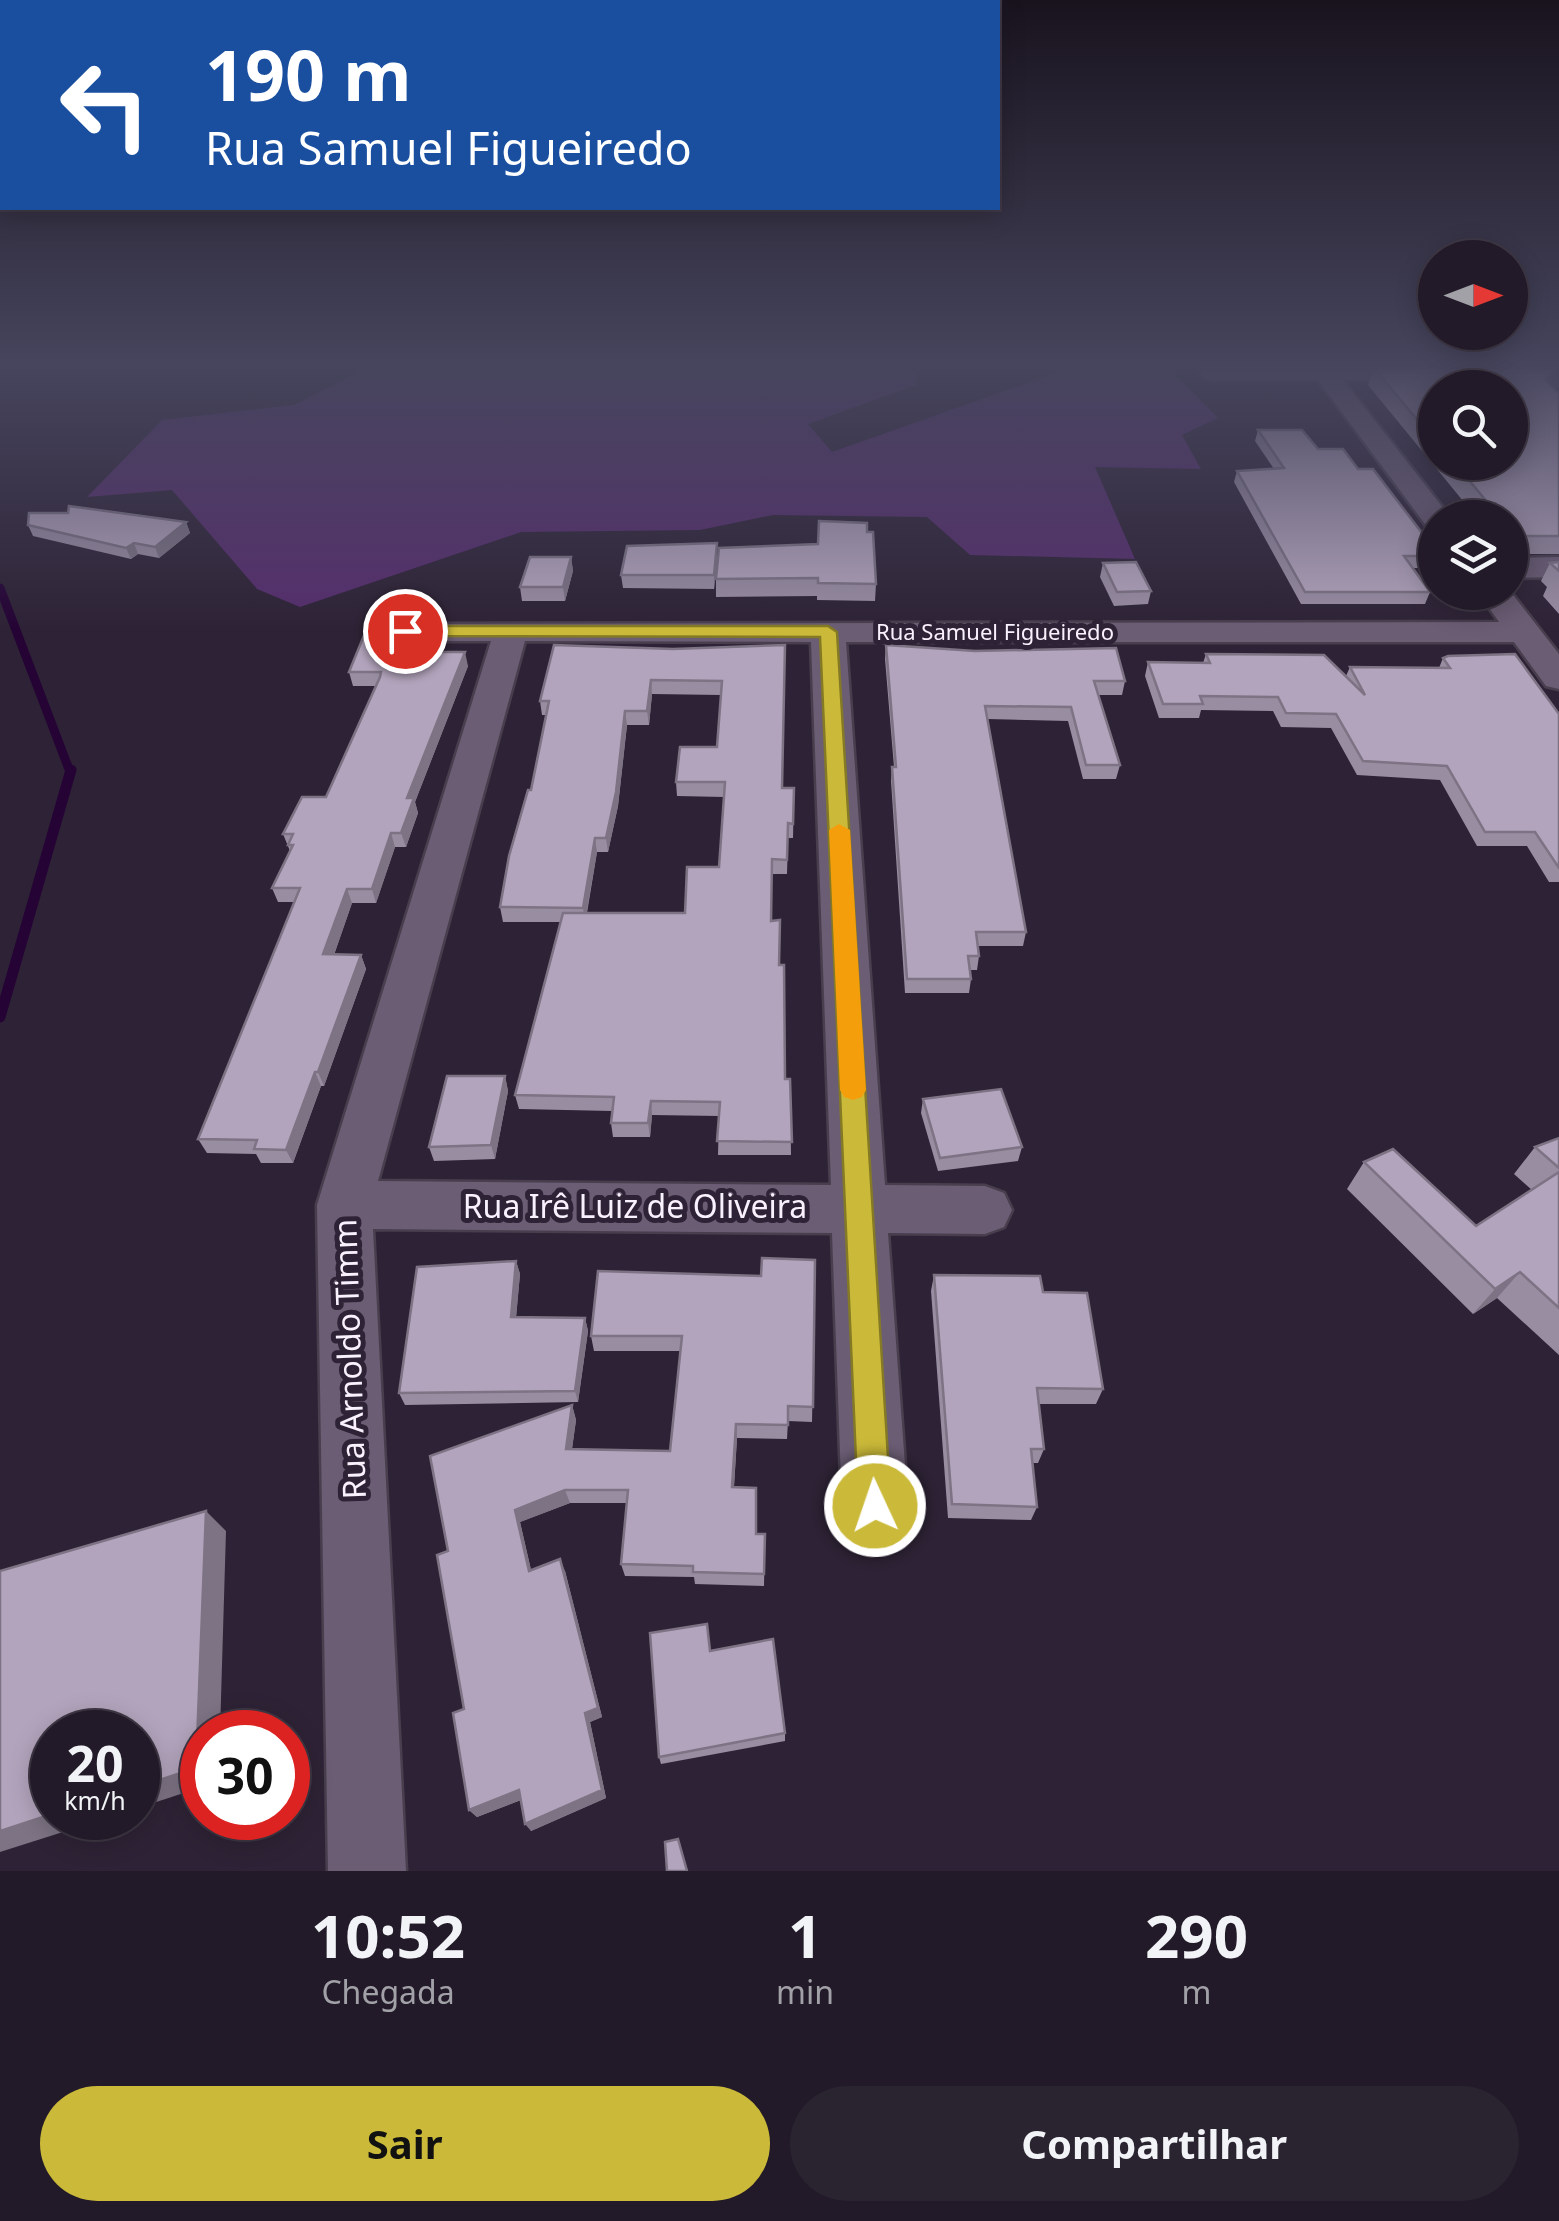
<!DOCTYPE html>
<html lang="pt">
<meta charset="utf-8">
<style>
body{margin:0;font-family:"Noto Sans",sans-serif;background:#2a2330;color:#f1f3f6;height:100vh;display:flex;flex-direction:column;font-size:38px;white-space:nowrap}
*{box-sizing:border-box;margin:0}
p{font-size:32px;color:#a2a1a8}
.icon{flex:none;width:55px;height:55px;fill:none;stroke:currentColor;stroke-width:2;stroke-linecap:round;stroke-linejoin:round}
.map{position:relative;height:1871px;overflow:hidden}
.drawer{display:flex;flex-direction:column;background:#221a28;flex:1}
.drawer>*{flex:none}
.banner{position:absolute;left:0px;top:0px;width:1000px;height:210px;box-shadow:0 5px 25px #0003,0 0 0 2px #3f3845;background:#1a4fa0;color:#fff;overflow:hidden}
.needle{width:65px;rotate:90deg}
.tools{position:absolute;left:1418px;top:240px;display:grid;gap:20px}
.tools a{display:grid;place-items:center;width:110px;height:110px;border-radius:50%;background:#221a28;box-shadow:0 5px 25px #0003,0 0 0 2px #3f3845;font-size:50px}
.speed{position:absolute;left:30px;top:1710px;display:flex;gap:20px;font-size:50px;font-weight:700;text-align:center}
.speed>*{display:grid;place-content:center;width:130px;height:130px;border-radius:50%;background:#221a28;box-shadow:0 5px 25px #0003,0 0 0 2px #3f3845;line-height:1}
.speed small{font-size:25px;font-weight:400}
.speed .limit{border:15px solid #d22;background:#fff;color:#111}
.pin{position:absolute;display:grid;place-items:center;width:85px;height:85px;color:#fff;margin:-42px;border:5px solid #fff;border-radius:50%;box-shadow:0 2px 10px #0007}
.me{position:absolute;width:110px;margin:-55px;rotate:357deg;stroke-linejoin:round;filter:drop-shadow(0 0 8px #0008)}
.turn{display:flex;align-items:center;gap:35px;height:210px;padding:0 40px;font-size:45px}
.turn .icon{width:130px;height:130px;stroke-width:2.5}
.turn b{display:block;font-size:70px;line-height:85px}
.eta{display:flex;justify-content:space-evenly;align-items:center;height:170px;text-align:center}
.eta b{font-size:60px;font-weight:700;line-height:70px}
.cta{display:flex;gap:20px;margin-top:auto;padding:20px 40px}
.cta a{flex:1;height:115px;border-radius:60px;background:#cbba39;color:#111;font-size:40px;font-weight:700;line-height:115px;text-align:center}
.cta a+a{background:#2a2330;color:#f1f3f6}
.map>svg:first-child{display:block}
</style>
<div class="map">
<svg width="1559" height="1871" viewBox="0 0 1559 1871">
<rect width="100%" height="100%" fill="#2e2336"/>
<polygon fill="#562e6d" points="368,367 918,367 916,385 808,424 832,452 1072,367 1168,367 1218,418 1182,435 1201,469 1095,467 1135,559 970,555 927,517 773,515 700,530 521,532 300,607 257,589 172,490 87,497 162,420 294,405"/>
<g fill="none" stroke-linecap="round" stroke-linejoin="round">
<polyline stroke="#250435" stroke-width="9" points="0,588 70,772"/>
<polyline stroke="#250435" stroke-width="11" points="0,1017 71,770"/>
<defs>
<g id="street">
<polygon points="1532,367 1558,367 1559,388 1550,386"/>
<polygon points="1204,368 1440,368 1443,373 1431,380 1343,380 1451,518 1435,518 1435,527 1425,524 1318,380 1213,380 1204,378 1201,373"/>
<polygon points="1559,557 1559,577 1510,578 1510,558"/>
<path d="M 1510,591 L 1559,654 L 1559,689 L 1546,686 L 1514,642 L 846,642 L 885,1185 L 985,1186 L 1004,1193 L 1012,1210 L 1004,1227 L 985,1234 L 888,1233 L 908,1506 L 898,1529 L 875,1539 L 852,1529 L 842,1506 L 832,1233 L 373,1229 L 406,1871 L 328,1871 L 317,1205 L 491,641 L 405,641 L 393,638 L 388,631 L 393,624 L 1499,622 L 1478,592 ZM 525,641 L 811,642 L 831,1185 L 378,1181 Z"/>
</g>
</defs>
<use href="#street" stroke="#483e4e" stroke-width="5"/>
<use href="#street" fill="#6b5d74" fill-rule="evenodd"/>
</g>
<g fill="#998da2" fill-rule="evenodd">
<path d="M 1374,368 L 1549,384 L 1559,393 L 1559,554 L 1513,554 L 1510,551 L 1510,518 L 1477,518 L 1368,385 ZM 1435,388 L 1510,462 L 1435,462 Z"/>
<polygon points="1258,430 1318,449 1358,469 1435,550 1435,568 1412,568 1430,592 1425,604 1301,604 1234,482 1237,471 1274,469 1255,441"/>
<polygon points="186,522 190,533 159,558 138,554 131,559 33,536 28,525"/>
<polygon points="867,532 876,584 875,601 817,600 817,596 716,597 716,579 818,544"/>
<polygon points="717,543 717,557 714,589 623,588 621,575"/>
<polygon points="571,557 573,571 565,601 522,601 520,587"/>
<polygon points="1559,562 1559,614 1543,596 1547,587 1541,581 1550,563"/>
<polygon points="1103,563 1151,591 1148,604 1114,606 1100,577"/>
<polygon points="437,633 440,647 438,652 468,666 415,802 418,813 406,847 395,847 376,903 352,903 334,955 361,955 366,969 324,1086 321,1086 293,1163 261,1163 256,1154 207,1153 198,1139 294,902 278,902 272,888 290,851 283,834 326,797 376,686 353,686 349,672"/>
<path d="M 785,645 L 782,788 L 794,788 L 793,838 L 788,838 L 787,874 L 772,874 L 771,921 L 779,965 L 785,1079 L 790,1079 L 791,1155 L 718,1155 L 719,1116 L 652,1115 L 650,1137 L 613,1137 L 611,1123 L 612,1111 L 519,1109 L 515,1095 L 560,922 L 503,922 L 500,907 L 531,790 L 546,715 L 542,715 L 540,701 L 673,649 ZM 652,694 L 721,695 L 717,747 L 676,782 L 677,796 L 724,797 L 719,867 L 685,913 L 587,913 L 597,852 L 608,852 L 618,806 L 627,725 L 649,725 Z"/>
<polygon points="886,645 1125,681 1122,695 1098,695 1120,765 1116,779 1083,779 1068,721 988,719 1026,932 1023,946 978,946 979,956 977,970 970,970 971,979 969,993 905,993 891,781 892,767 894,767 885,659"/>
<polygon points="1206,654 1346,676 1350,667 1439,668 1443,658 1559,714 1559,882 1549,882 1527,846 1477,846 1440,780 1357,775 1331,728 1281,727 1273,711 1201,710 1199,718 1159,718 1145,676 1148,662 1203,663"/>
<polygon points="505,1076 508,1091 495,1159 434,1161 429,1147"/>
<polygon points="923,1099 1022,1147 1018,1161 938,1171 921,1113"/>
<polygon points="1559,1138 1559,1355 1497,1298 1473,1314 1347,1189 1364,1162 1476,1226 1532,1190 1514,1174 1535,1147"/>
<polygon points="815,1260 812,1422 788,1421 787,1439 737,1438 734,1487 756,1534 765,1534 764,1586 695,1584 694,1577 625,1576 621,1564 627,1503 570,1503 520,1522 531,1570 565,1571 602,1717 590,1722 606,1798 531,1831 521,1800 477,1817 469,1810 464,1709 448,1551 572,1405 576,1420 572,1449 670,1451 681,1351 594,1351 591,1336 761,1276"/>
<polygon points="516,1261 520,1274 516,1317 585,1318 588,1331 578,1402 405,1405 399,1393"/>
<polygon points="934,1275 1043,1292 1103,1389 1096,1404 1039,1404 1044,1449 1038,1463 1033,1463 1037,1507 1031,1520 948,1518 931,1291"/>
<polygon points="710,1650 785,1733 785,1741 661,1764 659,1757"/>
</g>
<g fill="#7d7384">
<polygon points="186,522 190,533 159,558 155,547"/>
<polygon points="134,543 138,554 131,559 126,548"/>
<polygon points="717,543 717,557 714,589 714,575"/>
<polygon points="571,557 573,571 565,601 563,587"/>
<polygon points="437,633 440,647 433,666 429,652"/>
<polygon points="465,652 468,666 415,802 418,813 406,847 401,833 407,798"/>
<polygon points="651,680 652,694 649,725 647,711"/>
<polygon points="625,711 627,725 618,806 608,852 606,838"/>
<polygon points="391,833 395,847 376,903 372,889"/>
<polygon points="595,838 597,852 585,922 583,908"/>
<polygon points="347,889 352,903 329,969 323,954"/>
<polygon points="361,955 366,969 324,1086 318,1072"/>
<polygon points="315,1072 321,1086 293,1163 286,1150"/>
<polygon points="505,1076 508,1091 495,1159 491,1145"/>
<polygon points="651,1101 652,1115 650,1137 648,1123"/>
<polygon points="516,1261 520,1274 515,1330 511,1317"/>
<polygon points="1520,1272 1497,1298 1473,1314 1495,1289"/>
<polygon points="585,1318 588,1331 578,1402 575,1391"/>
<polygon points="572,1405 576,1420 570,1463 566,1449"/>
<polygon points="736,1424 737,1438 733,1501 732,1487"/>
<polygon points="565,1490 570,1503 520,1522 534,1583 529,1571 515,1510"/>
<polygon points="206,1511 226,1531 220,1732 202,1732 202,1787 138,1808 138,1787"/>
<polygon points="560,1559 565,1571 602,1717 590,1722 606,1798 531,1831 525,1824 585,1713"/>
<polygon points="519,1790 526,1798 477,1817 469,1810"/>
<polygon points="52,1814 52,1818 107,1818 0,1852 0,1831"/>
</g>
<g fill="#b2a4bc" stroke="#7d7384" stroke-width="2.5">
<polygon points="1374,368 1556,368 1546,380 1559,393 1559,536 1522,536 1510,525 1510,518 1501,518 1497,514 1454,462 1510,462 1510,388 1435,388 1435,441"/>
<polygon points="1258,430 1302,430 1318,449 1343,449 1358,469 1373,469 1435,550 1435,556 1404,556 1430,592 1305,592 1237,471 1284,468"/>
<polygon points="69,506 186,522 155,547 134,543 126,548 28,525 29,513 68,513"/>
<polygon points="819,521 867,523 867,532 873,532 876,584 818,583 818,578 716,579 719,548 818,544"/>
<polygon points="717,543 714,575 621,575 627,546"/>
<polygon points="530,557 571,557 563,587 520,587"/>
<polygon points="1136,562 1151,591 1117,592 1103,563"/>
<polygon points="1559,562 1559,571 1550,563"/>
<polygon points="365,633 437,633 429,652 465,652 407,798 414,798 401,833 391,833 372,889 347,889 323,954 361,955 318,1072 315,1072 286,1150 254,1149 257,1140 198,1139 300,888 272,888 293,845 288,845 293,834 283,834 302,797 326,797 380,677 381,672 349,672"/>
<polygon points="554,645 673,649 785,645 782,788 794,788 793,824 788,823 787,860 772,859 771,921 780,920 779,965 784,965 785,1079 790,1079 792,1142 717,1141 720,1102 651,1101 648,1123 611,1123 614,1097 515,1095 563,913 685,913 687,867 719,867 725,782 676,782 680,747 717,747 722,681 651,680 647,711 625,711 616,792 606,838 595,838 583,908 500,907 509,856 528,790 531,790 549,701 540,701"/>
<polygon points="886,645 975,651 1116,648 1125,681 1094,681 1120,765 1086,765 1071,707 985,706 1026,932 976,932 979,956 968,956 971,979 907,979 892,767 896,767"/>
<polygon points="1206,654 1324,655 1365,695 1350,667 1450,668 1443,658 1448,656 1515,654 1559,714 1559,868 1535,832 1485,832 1447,766 1363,761 1336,714 1286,713 1278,697 1200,696 1203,704 1163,704 1148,662 1210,663"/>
<polygon points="447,1076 505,1076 491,1145 429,1147"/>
<polygon points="1001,1089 1022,1147 940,1158 923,1099"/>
<polygon points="1559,1138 1559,1168 1535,1147"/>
<polygon points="1393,1149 1476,1226 1559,1172 1559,1308 1520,1272 1495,1289 1364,1162"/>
<polygon points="762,1258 815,1260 813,1407 788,1406 788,1425 736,1424 732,1487 756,1488 756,1534 765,1534 764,1574 693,1572 693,1566 621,1564 628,1490 565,1490 515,1510 529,1571 560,1559 598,1708 585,1713 602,1790 525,1824 519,1790 469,1810 453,1713 464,1709 437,1555 448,1551 430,1456 572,1405 566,1449 670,1451 682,1336 591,1336 598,1271 761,1276"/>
<polygon points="516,1261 511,1317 585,1318 575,1391 399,1393 417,1267"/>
<polygon points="934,1275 1040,1276 1043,1292 1087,1293 1103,1389 1037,1388 1044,1449 1031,1449 1037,1507 952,1504"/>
<polygon points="206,1511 196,1768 138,1787 138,1732 52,1732 52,1814 0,1831 0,1571"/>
<polygon points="707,1624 710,1651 773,1639 785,1733 659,1757 650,1633"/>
<polygon points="678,1839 687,1871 667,1871 665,1842"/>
</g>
<linearGradient id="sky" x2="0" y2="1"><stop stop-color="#19131e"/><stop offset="0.58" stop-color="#46455d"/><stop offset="1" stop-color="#46455d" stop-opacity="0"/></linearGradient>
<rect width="1559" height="629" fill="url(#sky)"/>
<polygon fill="#cbba39" stroke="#847925" stroke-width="2.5" points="828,626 837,632 891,1506 886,1517 875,1522 863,1517 858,1506 820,637 405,636 397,631 405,626"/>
<polygon fill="#f59e0b" points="839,824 850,830 866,1090 862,1097 853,1100 844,1097 840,1090 829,830"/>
<g text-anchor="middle" stroke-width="10" stroke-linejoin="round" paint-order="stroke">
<g font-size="22" fill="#f9f1fe" stroke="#2e2336">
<text x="995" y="640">Rua Samuel Figueiredo</text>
</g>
<g font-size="32" fill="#f9f1fe" stroke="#2e2336">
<text x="635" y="1218">Rua Irê Luiz de Oliveira</text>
<text transform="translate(350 1359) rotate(-92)" y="11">Rua Arnoldo Timm</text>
</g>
</g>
</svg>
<div class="tools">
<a><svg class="needle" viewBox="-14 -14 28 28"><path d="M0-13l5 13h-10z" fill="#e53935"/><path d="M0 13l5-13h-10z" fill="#a2a1a8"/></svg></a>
<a><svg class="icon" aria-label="search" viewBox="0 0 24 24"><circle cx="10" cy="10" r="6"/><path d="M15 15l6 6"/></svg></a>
<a><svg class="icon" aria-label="layers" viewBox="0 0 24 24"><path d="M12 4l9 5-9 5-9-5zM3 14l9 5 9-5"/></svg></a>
</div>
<div class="speed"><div>20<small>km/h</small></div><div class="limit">30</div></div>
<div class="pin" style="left:405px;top:631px;background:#d93025"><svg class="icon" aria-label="arrive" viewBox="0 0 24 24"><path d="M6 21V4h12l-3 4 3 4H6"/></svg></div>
<svg class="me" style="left:875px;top:1506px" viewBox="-20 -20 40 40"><circle r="17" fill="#cbba39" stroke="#fff" stroke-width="3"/><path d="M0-11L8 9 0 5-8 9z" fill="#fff"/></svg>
<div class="banner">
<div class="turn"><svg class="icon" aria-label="left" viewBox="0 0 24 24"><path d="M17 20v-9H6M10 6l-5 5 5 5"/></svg><div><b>190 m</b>Rua Samuel Figueiredo</div></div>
</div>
</div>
<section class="drawer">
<div class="eta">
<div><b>10:52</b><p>Chegada</p></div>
<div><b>1</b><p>min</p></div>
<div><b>290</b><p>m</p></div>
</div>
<div class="cta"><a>Sair</a><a>Compartilhar</a></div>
</section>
